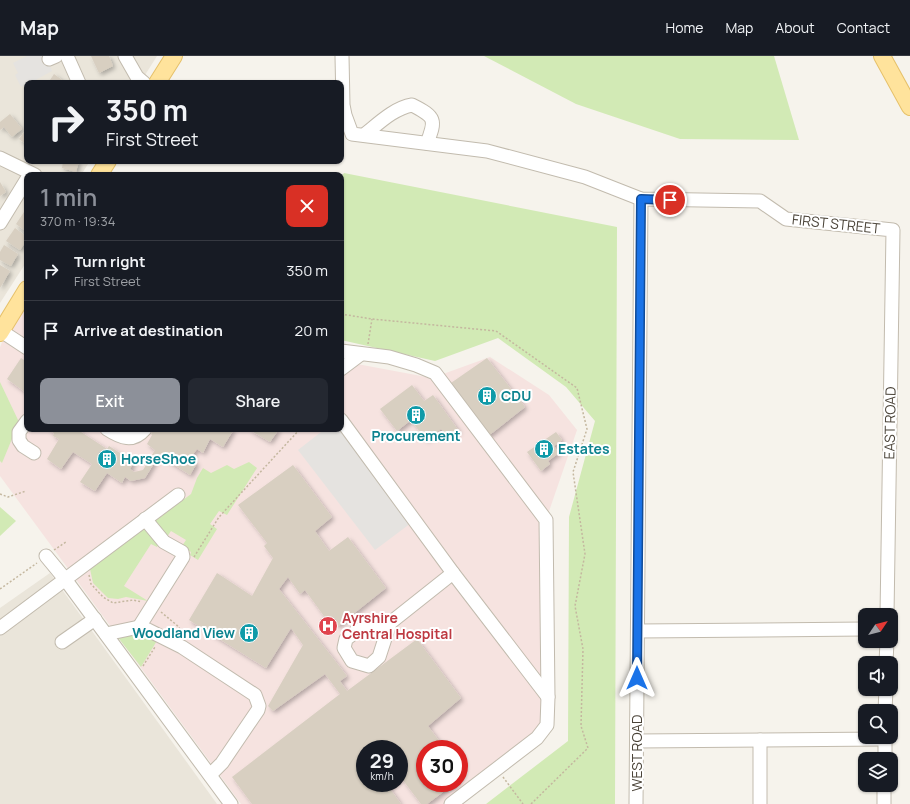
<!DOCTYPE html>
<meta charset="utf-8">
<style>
body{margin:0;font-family:Manrope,sans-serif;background:#242831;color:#f1f3f6;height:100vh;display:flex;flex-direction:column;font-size:15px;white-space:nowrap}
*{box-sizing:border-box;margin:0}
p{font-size:13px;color:#9ea1a6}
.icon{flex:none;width:22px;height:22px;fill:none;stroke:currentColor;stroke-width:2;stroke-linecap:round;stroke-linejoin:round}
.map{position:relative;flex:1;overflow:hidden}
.panel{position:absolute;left:24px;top:116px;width:320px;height:260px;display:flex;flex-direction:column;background:#171b24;border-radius:8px;box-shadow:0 1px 3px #0004}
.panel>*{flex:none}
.banner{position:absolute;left:24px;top:24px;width:320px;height:84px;border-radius:8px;box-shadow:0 1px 3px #0004;background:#171b24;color:#f1f3f6;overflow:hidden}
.needle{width:26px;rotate:55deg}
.buttons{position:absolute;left:858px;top:552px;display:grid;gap:8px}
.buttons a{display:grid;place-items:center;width:40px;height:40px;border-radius:8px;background:#171b24;box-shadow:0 1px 3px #0004;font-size:20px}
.speed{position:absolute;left:356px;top:684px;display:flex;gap:8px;font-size:20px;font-weight:700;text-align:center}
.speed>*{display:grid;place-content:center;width:52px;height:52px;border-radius:50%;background:#171b24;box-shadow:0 1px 3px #0004;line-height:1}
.speed small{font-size:10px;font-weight:400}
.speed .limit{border:6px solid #d22;background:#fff;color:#111}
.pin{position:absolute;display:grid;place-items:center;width:34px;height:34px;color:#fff;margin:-17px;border:2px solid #fff;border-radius:50%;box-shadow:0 1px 4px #0007}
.me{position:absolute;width:44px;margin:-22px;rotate:0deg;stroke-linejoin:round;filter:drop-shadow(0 0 3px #0008)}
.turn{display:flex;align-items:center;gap:14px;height:84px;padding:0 16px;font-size:18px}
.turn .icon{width:52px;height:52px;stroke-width:2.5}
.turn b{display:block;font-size:28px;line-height:34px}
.round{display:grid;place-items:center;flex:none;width:42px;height:42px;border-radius:8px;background:#242831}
.summary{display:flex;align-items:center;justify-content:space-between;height:68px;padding:0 16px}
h1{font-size:24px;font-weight:600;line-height:30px;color:#8c9099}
.primary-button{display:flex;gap:8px;margin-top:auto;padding:8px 16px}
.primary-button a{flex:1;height:46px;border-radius:8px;background:#8c9099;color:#fff;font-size:16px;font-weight:600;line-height:46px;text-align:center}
.primary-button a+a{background:#242831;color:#f1f3f6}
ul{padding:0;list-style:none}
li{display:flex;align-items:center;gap:12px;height:60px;padding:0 16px;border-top:1px solid #363941}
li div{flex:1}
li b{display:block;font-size:15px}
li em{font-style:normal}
header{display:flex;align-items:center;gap:24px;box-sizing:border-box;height:56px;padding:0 20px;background:#171b24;border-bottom:1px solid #363941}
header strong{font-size:19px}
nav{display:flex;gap:22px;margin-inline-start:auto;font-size:14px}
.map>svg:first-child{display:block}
</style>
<header>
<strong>Map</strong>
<nav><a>Home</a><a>Map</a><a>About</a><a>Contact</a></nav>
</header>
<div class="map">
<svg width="910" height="748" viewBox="0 0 910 748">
<defs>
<filter id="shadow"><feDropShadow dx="2.5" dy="2.5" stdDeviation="2" flood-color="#0004"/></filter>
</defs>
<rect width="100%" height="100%" fill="#f6f3ec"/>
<g fill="#eae5da">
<polygon points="0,0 157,0 140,27 27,27 27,105 90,105 81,119 27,119 27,205 0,247"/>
<polygon points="50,517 217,748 0,748 0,552"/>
</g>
<path fill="#f6e3e0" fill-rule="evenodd" d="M 27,230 L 27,373 L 341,373 L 341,305 L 432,322 L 490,301 L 549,339 L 577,374 L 546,464 L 546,677 L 460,748 L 241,748 L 0,420 L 0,291 ZM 365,693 L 399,693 L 399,727 L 365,727 ZM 425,693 L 459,693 L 459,727 L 425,727 Z"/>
<g fill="#d2eab5">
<polygon points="484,0 774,0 799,84 680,83 576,48"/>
<polygon points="344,117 617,171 615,748 486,748 568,685 569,461 595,365 566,331 498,282 435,305 341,284 341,121"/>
<polygon points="0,326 19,366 2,407 0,405"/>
<polygon points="249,406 257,412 227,459 219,455 210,468 217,473 198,504 190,499 191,496 182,490 186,484 171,475 167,481 155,465 191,438 197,422 203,412 211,417 227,409 234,413"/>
<polygon points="0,451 16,465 0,480"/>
<polygon points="147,470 159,487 157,491 151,488 124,530 148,545 126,541 118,543 108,542 93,527 90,513"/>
<polygon points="136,577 146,579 158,583 141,611 116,579"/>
</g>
<g fill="#e5e3e0">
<polygon points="27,0 45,0 52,15 30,27 27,27 27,28 21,31 15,19 18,17 13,7"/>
<polygon points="325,373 339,373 411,467 375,494 298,394"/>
</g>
<g fill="#d8cfc1" filter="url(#shadow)">
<polygon points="91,0 109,0 113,10 99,17"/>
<polygon points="54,18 66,27 48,27"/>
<polygon points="10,58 22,73 12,81 4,71 0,74 0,66"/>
<polygon points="27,72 27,89 19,83"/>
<polygon points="63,105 79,105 76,116 62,112"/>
<polygon points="0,126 6,136 0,140"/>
<polygon points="24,156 27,158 27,176 16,168"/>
<polygon points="15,172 27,181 27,184 20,194 6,185"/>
<polygon points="4,189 18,198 11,210 0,204 0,196"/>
<polygon points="0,209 10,215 0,232"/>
<polygon points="21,302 27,306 27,333 25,336 7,323"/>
<polygon points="487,302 525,351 487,381 448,329"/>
<polygon points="412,329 424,345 433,339 459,375 449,382 441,373 426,384 411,364 397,375 380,353"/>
<polygon points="47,373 79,373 78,374 107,393 109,390 134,406 130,413 134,416 143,414 155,394 147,388 152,379 151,378 154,373 234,373 223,391 210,383 203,397 197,393 191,401 194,402 192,404 197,407 190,419 159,399 145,422 131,425 125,421 122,427 107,417 95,435 80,426 92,408 73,396 61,413 47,403 59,383 53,380 54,377"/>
<polygon points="248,373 279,373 270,386"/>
<polygon points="556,376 562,384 554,390 559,397 548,405 550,408 541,415 527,396"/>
<polygon points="293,409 332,461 315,475 329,495 348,481 386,532 338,570 333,564 329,567 305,534 300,538 288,521 279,533 347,620 340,625 347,635 417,583 461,642 428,670 445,693 425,693 425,727 455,727 427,748 421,748 399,719 399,693 365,693 365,727 386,727 401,748 252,748 232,721 340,638 325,618 273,655 268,650 303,589 291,572 266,612 189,564 217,517 252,540 273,502 264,490 267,487 238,449"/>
</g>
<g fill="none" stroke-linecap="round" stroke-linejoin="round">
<defs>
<g id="minor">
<polyline points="67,0 79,27"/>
<polyline points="125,0 137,21 144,27"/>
<polyline points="342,0 343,49 345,59 352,78 487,95 585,121 641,143 760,145 786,163 893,174 887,559"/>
<polyline points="49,3 56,0"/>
<path d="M 364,79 C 378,68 394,52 412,49 C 436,61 436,64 427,87"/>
<polyline points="0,102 35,119"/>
<polyline points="0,167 27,123"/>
<polyline points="1,275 27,292"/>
<polyline points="341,295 389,301 416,309 435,317 546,464 548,641 547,669 537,682 451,748"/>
<polyline points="341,313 361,298"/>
<polyline points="341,364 453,517 548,641"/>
<polyline points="27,365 19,376 19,384 23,390 34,397"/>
<path d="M 107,373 C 121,382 133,387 145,373"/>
<polyline points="46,500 65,523 231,748"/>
<polyline points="390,567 379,601 369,610 352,605 344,592 346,583 358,574 390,567 453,517"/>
<polyline points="139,571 183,501 182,496 164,486 145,463"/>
<polyline points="0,572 178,439"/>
<polyline points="638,575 865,573"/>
<polyline points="106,578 139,571 148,574 182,591 255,639 259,650 258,654 222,707 210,719"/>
<polyline points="62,586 95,563"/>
<polyline points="886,607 887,585"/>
<polyline points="885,655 886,633"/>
<polyline points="637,685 885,683"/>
<polyline points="885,703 885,681"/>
<polyline points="636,748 641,143"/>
<polyline points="760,748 760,684"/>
<polyline points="884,748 884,729"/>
</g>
<g id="major">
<polyline points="882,0 910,51"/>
<polyline points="157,27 174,0"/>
<polyline points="99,119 108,105"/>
<polyline points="0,277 27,233"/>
</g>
</defs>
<use href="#minor" stroke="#c2bbae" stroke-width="15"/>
<use href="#major" stroke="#e6c16a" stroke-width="18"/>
<g stroke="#c4b79f" stroke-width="1.5" stroke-dasharray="2 2" stroke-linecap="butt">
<polyline points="341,258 372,263 496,275 577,332 587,373 573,416 585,498 575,550 583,593 581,670 588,692 531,748"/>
<polyline points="368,288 372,263"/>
<polyline points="0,438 8,441 26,435"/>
<polyline points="54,494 66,486"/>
<polyline points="194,501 219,461 300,373"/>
<polyline points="89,519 91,528 103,541 113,547 133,544 142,546"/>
<polyline points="0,533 37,507"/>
<polyline points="161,556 179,571 182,579"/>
<polyline points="143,610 155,591"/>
<polyline points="503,721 523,748"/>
</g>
<use href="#minor" stroke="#fff" stroke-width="13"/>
<use href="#major" stroke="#ffe39c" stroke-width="16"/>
</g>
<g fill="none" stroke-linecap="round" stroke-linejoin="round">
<defs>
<polyline id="route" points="637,622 641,143 670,144"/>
</defs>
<use href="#route" stroke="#114b97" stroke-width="10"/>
<use href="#route" stroke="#1a73e8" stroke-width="7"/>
</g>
<defs>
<symbol id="building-disc" viewBox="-11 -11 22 22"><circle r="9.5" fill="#0f9aa8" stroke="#fff"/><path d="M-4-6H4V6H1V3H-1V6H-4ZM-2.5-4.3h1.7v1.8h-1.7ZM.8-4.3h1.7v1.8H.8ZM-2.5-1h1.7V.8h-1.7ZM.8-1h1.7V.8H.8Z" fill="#fff"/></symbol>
<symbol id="hospital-disc" viewBox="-11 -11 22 22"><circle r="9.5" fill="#e0444e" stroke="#fff"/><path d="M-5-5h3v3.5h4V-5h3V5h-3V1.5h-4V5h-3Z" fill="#fff"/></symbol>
</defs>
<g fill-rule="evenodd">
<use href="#building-disc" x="476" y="329" width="22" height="22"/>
<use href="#building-disc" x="405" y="348" width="22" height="22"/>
<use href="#building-disc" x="533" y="382" width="22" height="22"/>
<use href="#building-disc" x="96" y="392" width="22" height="22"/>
<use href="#hospital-disc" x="317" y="559" width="22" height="22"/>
<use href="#building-disc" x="238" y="566" width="22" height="22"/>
</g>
<g text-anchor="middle" stroke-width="4" stroke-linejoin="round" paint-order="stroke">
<g font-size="14" fill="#4b4439" stroke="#fff">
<text transform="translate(836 168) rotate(6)" y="5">FIRST STREET</text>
<text transform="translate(890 367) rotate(-89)" y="5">EAST ROAD</text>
<text transform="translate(637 697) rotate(-90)" y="5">WEST ROAD</text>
</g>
<g font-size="14" font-weight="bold" fill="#0d838f" stroke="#fff" text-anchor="start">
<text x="501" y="345">CDU</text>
<text x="416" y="385" text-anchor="middle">Procurement</text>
<text x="558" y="398">Estates</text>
<text x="121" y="408">HorseShoe</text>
<text x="235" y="582" text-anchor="end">Woodland View</text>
</g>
<g font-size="14" font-weight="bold" fill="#be3a42" stroke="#fff" text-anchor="start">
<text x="342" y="567">Ayrshire<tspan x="342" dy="16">Central Hospital</tspan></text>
</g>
</g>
</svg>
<div class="buttons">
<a><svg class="needle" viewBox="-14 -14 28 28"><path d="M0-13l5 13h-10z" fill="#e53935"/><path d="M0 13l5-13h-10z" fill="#9ea1a6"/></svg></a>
<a><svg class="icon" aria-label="sound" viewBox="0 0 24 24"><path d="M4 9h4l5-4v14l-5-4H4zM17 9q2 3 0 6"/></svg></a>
<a><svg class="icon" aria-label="search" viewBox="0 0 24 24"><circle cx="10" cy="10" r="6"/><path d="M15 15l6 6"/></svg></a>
<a><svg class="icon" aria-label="layers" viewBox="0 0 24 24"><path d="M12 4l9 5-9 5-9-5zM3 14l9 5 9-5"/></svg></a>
</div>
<div class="speed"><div>29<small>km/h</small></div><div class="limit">30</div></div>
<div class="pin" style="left:670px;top:144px;background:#d93025"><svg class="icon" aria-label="arrive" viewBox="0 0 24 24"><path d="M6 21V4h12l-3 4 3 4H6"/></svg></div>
<svg class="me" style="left:637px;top:622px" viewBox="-20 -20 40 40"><path d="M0-17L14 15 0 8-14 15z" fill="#1a73e8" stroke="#fff" stroke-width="4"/></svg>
<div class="banner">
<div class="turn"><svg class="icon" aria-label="right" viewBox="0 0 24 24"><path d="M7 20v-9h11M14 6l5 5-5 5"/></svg><div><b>350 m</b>First Street</div></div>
</div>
<section class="panel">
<div class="summary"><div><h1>1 min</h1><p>370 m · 19:34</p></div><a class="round" style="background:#d93025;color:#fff"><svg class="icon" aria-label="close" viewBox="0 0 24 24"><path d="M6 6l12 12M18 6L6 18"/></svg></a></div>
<ul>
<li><svg class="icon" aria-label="right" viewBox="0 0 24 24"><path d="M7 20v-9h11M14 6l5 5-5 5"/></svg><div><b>Turn right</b><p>First Street</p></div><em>350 m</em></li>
<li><svg class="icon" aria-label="arrive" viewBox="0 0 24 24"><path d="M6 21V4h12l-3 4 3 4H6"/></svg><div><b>Arrive at destination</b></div><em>20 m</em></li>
</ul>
<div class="primary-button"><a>Exit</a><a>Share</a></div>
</section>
</div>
